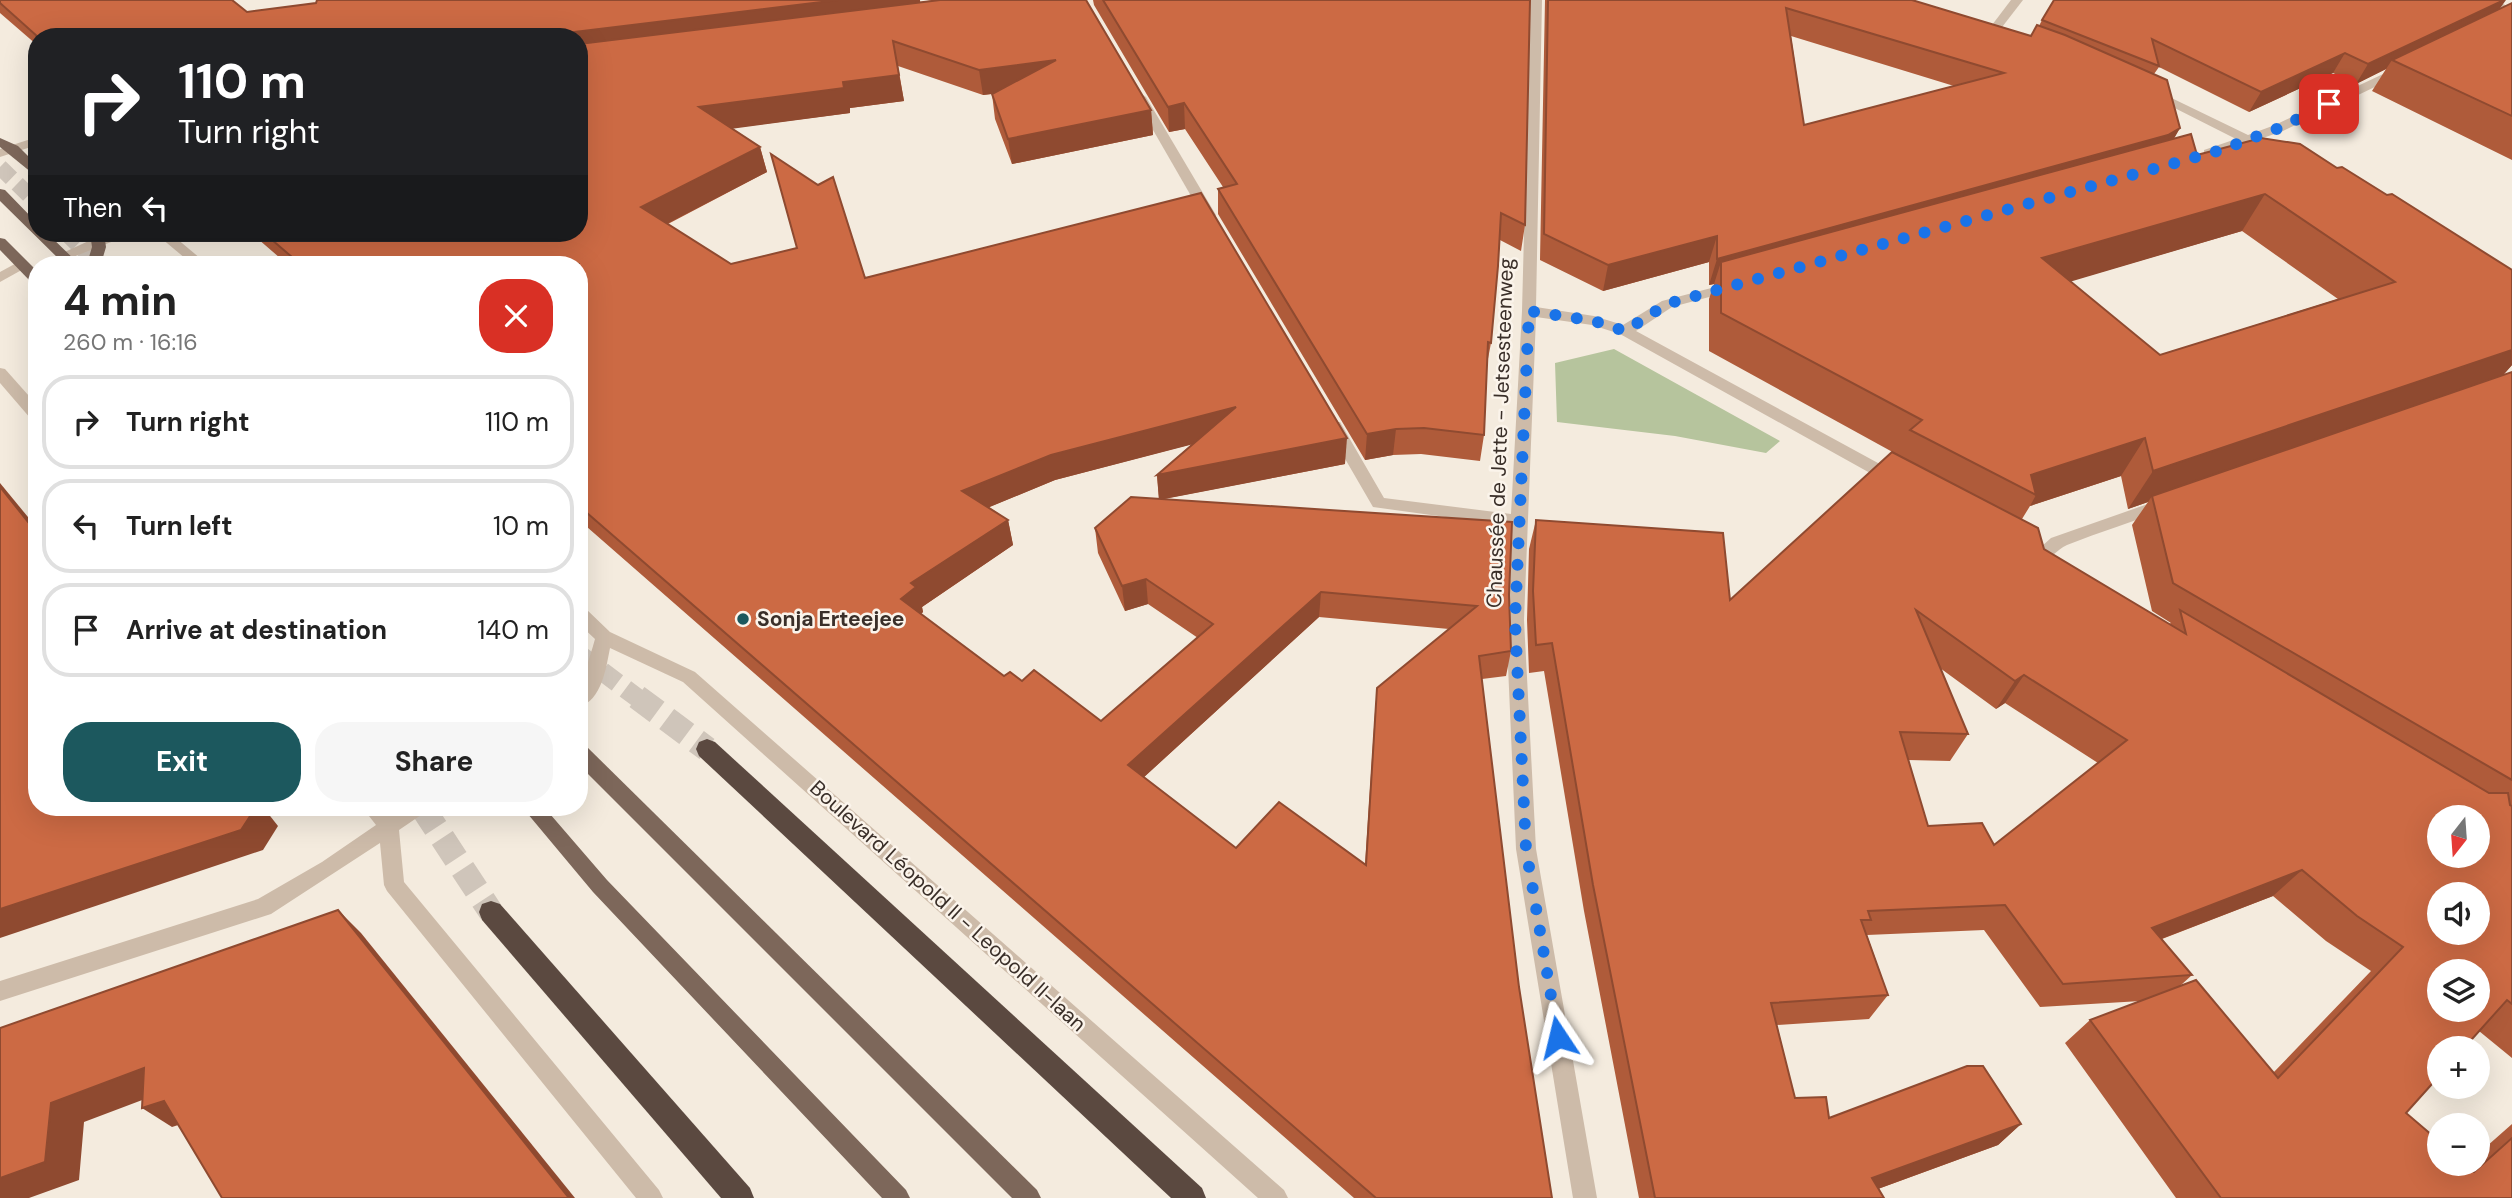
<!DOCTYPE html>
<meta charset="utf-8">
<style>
body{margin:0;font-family:"DM Sans",sans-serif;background:#f6f6f6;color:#222;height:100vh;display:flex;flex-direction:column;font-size:26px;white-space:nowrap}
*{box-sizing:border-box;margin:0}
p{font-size:23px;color:#767676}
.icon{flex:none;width:38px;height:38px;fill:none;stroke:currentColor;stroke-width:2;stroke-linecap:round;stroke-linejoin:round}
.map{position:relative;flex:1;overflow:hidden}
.drawer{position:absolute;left:28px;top:256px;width:560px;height:560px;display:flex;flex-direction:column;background:#fff;border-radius:28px;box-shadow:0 7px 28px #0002}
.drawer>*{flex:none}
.hud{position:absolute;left:28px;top:28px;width:560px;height:214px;border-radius:28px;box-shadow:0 7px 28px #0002;background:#202124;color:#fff;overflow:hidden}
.needle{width:46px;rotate:197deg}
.controls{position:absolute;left:2427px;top:805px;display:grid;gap:14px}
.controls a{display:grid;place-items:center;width:63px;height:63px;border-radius:50%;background:#fff;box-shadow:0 7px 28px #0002;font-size:35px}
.pin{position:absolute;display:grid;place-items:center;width:60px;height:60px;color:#fff;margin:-30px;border-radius:14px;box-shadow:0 4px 10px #0006}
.me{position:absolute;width:77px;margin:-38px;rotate:350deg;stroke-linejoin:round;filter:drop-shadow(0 0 5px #0008)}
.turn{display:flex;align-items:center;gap:24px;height:147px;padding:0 35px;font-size:32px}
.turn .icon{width:91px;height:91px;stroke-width:2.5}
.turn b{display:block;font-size:49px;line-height:60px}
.then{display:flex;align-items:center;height:66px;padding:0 35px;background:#0003;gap:14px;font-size:26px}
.round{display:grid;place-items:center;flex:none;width:74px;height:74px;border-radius:28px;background:#f6f6f6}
.headline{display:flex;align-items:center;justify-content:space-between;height:119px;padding:0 35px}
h1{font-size:42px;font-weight:700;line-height:52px}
.action{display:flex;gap:14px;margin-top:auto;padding:14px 35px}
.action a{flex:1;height:80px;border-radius:28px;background:#1c585e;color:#fff;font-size:28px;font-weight:700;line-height:80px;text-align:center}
.action a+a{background:#f6f6f6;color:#222}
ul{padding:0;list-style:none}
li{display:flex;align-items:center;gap:21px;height:94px;margin:0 14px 10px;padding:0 21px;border:4px solid #e0e0e0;border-radius:28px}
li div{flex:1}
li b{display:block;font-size:26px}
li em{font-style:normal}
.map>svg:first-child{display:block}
</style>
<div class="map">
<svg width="2512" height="1198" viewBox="0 0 2512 1198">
<rect width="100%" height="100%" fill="#f4ebde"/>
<polygon fill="#b6c49d" points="1614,349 1780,441 1766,453 1675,436 1557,422 1555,363"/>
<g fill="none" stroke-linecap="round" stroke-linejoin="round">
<g stroke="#cfc5ba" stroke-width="16" stroke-dasharray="16 8" stroke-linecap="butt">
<polyline points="0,167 37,203"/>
<polyline points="66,233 98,264"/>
</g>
<polyline stroke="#cfc5ba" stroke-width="19" stroke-dasharray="19 10" stroke-linecap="butt" points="579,654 639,699"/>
<g stroke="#cfc5ba" stroke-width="25" stroke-dasharray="25 12" stroke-linecap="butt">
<polyline points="637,697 707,749"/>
<polyline points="422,807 491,912"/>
</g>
<g fill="#cdbba9" fill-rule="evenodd">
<polygon points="1530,0 1542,0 1536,307 1594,316 1623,325 1662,301 1734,282 1739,283 1739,289 1672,307 1636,331 1900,475 1902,479 1894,485 1888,483 1620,334 1592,325 1536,317 1524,620 1536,849 1597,1198 1573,1198 1516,849 1506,620 1511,526 1373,507 1326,426 1328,422 1340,422 1384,498 1511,514 1522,311"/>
<polygon points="2011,0 2023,0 1999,31 1991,31 1989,29"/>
<polygon points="2479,0 2494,0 2512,8 2512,15"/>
<polygon points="2398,67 2402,68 2402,74 2283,131 2257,140 2257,145 2246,144 2209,157 2204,156 2204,150 2236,139 2145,93 2155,90 2248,135 2275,125"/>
<polygon points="1140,93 1146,97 1216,215 1214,218 1204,218 1202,215 1134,97"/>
<polygon points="37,137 37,145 0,157 0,149"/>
<polygon points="106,233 134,233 68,259 58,259 56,256"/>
<polygon points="155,233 170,233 207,264 192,264"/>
<polygon points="22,260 27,261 27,267 0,282 0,272"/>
<polygon points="0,368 5,369 37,405 37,420 31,419 0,383"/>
<path d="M 2162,499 L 2170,505 L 2168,509 C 2134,521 2100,532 2067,545 C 2055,550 2048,565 2034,561 L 2031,556 L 2051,538 Z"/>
<path d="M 579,606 L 585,608 L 610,632 L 695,672 L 1284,1190 L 1288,1198 L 1258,1198 L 683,682 L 610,648 C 606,668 602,700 579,707 C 579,684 589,662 595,639 L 579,624 Z"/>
<polygon points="362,807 384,807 391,814 402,807 427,807 424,813 399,830 404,882 659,1190 663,1198 636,1198 387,891 384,885 380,843 271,914 0,1001 0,981 258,899 322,862 376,825"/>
</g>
<g fill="#7d675a" fill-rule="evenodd">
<polygon points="0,138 18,146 37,165 37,177 0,147"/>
<polygon points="0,189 5,190 37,223 37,233 47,233 79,264 64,264 0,201"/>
<polygon points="90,233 104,233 106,247 101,264 87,264 92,247"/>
<polygon points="0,238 5,239 37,271 37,284 32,283 0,250"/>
<polygon points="579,744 586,746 1037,1190 1041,1198 1012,1198 579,765"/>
<polygon points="522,807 544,807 607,880 906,1190 910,1198 882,1198 593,892"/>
</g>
<g fill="#5b4940" fill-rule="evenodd">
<polygon points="707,739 715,742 1202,1188 1206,1198 1171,1198 699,756 696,749 699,742"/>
<polygon points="491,901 500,904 750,1188 754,1198 721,1198 482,920 479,912 482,904"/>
</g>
</g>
<g fill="#af5b3a" fill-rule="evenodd">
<path d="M 0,0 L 247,12 L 316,3 L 317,0 L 920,0 L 920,2 L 934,0 L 1086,0 L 1151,110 L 1153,135 L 1012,164 L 995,119 L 992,94 L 983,95 L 898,66 L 904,101 L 850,108 L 850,113 L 732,128 L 760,147 L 767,172 L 668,224 L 731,264 L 865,278 L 1345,464 L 1163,499 L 1509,595 L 1511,651 L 1506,676 L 1482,679 L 1519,987 L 1552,1198 L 1354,1198 L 579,520 L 579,264 L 287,264 L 251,233 L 579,233 L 579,37 L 37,37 L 37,45 L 0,13 ZM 1192,444 L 1157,475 L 1159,499 L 1095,528 L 1098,553 L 1125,611 L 1148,604 L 1198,638 L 1101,721 L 1022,681 L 1004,676 L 921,614 L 923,612 L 922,607 L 1013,545 L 1008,520 L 989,507 L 1055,480 ZM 1319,617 L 1449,629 L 1377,688 L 1375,712 L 1365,865 L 1236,848 L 1144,777 Z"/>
<polygon points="1093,0 1530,0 1525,225 1521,251 1500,240 1491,343 1487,364 1484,435 1480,461 1421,454 1393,455 1365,460 1218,214 1218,189 1223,187 1185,129 1169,132 1094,5"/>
<path d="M 1545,0 L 1912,0 L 2031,36 L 2039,26 L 2042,20 L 2500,9 L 2512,3 L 2512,160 L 2372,91 L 2386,69 L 2356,84 L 2333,73 L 2249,112 L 2159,67 L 2154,74 L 2180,128 L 2173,139 L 2197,155 L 2337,168 L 2387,195 L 2512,270 L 2512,365 L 2503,375 L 2512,372 L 2512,1058 L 2479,1031 L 2406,1113 L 2466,1165 L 2467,1164 L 2478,1164 L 2478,1154 L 2512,1124 L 2512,1198 L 2176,1198 L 2065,1043 L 2090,1020 L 2141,1001 L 2040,1007 L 1984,930 L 1867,935 L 1888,995 L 1869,1019 L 1777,1025 L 1795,1098 L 1829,1118 L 2021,1124 L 1998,1145 L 1878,1189 L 1884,1198 L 1639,1198 L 1584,911 L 1544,671 L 1529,673 L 1527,620 L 1529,549 L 1536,520 L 1730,600 L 1898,455 L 1709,351 L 1709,299 L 1714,284 L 1709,285 L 1709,262 L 1603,291 L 1540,260 ZM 1791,36 L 1954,86 L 1804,125 ZM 2242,231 L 2338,299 L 2160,355 L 2070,281 ZM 2121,476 L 2128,509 L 2148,502 L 2132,525 L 2152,611 L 2171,623 L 2169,624 L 2044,549 L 2022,519 L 2030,506 ZM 1940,668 L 1996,709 L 2005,703 L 2098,763 L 1994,845 L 1928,826 L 1908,760 L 1950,761 L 1968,734 ZM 2273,896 L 2326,941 L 2371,971 L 2273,1073 L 2180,986 L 2192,975 L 2162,939 Z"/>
</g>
<g fill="#8f4a30">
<polygon points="838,0 920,0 922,15 579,57 579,37 567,37 567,33"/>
<polygon points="2504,0 2506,0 2493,18 2392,60 2386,69 2356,84 2368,64"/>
<polygon points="893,41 904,101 850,108 850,113 708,132 699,107"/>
<polygon points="2345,53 2333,73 2249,112 2261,92"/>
<polygon points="1056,60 1059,85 983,95 979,70"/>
<polygon points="1184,103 1185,129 1169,132 1168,107"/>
<polygon points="1151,110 1153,135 1012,164 1008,139"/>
<polygon points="2180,128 2166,153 1721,262 1714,284 1709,285 1717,259"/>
<polygon points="760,147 767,172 651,232 641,207"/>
<polygon points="2265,194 2242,231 2022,296 2042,258"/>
<polygon points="1717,236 1709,262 1603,291 1608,265"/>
<polygon points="2512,350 2512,365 2498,381 2152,496 2148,502 2128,509 2153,471"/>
<polygon points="1236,407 1236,433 1055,480 968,516 962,491 1051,455"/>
<polygon points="1396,429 1393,455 1365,460 1367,434"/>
<polygon points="1347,438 1345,464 1159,500 1157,475"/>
<polygon points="2145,438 2121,476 2030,506 2036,495 2031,475"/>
<polygon points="0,483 37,528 37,533 0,487"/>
<polygon points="1008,520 1013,545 922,607 923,612 909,624 901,599 911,583"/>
<polygon points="1146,579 1148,604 1125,611 1122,586"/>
<polygon points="1321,592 1319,617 1131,789 1128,765"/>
<polygon points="2024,675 2005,703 1996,709 2015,681"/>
<polygon points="256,807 263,807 278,826 263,850 0,938 0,909"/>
<polygon points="2302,870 2273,896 2127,952 2152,928"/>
<polygon points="338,910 361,933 575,1198 569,1198"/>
<polygon points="144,1068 174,1088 84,1122 79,1180 29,1198 0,1198 0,1178 51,1103"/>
<polygon points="164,1101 194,1120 172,1127 142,1108"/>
<polygon points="2021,1124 1998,1145 1853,1198 1872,1178"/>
</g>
<g fill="#cc6a44" stroke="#8f4a30" stroke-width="2" fill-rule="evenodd">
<polygon points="0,0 232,0 247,12 316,3 317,0 838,0 567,33 567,37 38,37 0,3"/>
<path d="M 940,0 L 1086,0 L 1151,110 L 1008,139 L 992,94 L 1056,60 L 979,70 L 893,41 L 899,75 L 843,82 L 844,88 L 699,107 L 760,147 L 641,207 L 731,264 L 797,248 L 771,154 L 818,185 L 833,177 L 865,278 L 1201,193 L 1347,438 L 1157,475 L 1236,407 L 1051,455 L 962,491 L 1008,520 L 911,583 L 916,587 L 901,599 L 1004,676 L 1010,672 L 1022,681 L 1034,670 L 1101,721 L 1213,624 L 1146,579 L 1122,586 L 1095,528 L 1131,497 L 1512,522 L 1509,595 L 1511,651 L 1479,656 L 1519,987 L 1552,1198 L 1376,1198 L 579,506 L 579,264 L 300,264 L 264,233 L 579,233 L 579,44 ZM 1321,592 L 1477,606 L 1377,688 L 1366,865 L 1279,802 L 1236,848 L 1128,765 Z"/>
<polygon points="1103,0 1530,0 1525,225 1501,213 1498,266 1491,343 1488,342 1484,435 1424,428 1396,429 1367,434 1218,189 1237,184 1184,103 1168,107"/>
<path d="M 1548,0 L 1912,0 L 2031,36 L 2037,25 L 2065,35 L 2167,80 L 2180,128 L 2168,135 L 1717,259 L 1717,236 L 1608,265 L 1544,234 ZM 1786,8 L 2004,73 L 1804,125 Z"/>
<polygon points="2054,0 2504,0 2368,64 2345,53 2261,92 2152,39 2159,66 2042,20"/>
<polygon points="2512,3 2512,116 2392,60"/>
<path d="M 2191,134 L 2197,155 L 2261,138 L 2300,144 L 2337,168 L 2342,167 L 2387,195 L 2392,194 L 2512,270 L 2512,350 L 2153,471 L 2145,438 L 2031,475 L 2036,495 L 1910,430 L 1922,420 L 1721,313 L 1721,262 ZM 2265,194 L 2395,282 L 2160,355 L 2042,258 Z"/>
<polygon points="2512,372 2512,780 2173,583 2152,496"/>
<path d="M 1892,452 L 2038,528 L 2044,549 L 2186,634 L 2180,610 L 2489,793 L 2508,793 L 2510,805 L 2512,806 L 2512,1004 L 2507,1000 L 2464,1048 L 2440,1048 L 2440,1075 L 2406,1113 L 2440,1142 L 2440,1164 L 2464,1164 L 2474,1172 L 2512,1138 L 2512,1198 L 2221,1198 L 2090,1020 L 2196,980 L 2278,1078 L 2403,947 L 2357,916 L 2302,870 L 2152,928 L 2192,975 L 2063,984 L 2005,905 L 1868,911 L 1871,920 L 1861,920 L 1888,995 L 1771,1003 L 1795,1098 L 1826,1097 L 1829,1118 L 1967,1066 L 1983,1066 L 2021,1124 L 1872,1178 L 1884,1198 L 1655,1198 L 1593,885 L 1552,643 L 1536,645 L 1533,591 L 1536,520 L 1723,533 L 1730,600 ZM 1916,610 L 2015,681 L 2024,675 L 2127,740 L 1994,845 L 1982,823 L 1928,826 L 1900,732 L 1968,734 ZM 2440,817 L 2478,817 L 2478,856 L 2440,856 ZM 2440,894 L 2478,894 L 2478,933 L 2440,933 ZM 2440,971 L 2478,971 L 2478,1010 L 2440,1010 Z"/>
<polygon points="0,487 37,533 37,807 256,807 241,830 0,909"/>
<polygon points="338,910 569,1198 222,1198 164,1101 142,1108 144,1068 51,1103 45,1162 0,1178 0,1028"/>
</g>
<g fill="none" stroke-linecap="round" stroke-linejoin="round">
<polyline stroke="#1a73e8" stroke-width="12" stroke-dasharray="0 21.6" points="1558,1037 1526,849 1515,620 1529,311 1594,321 1625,331 1667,304 2218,151 2279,128 2329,104"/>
</g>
<circle fill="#1c585e" stroke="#fbf4eb" stroke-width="2.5" cx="743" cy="619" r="7"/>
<g text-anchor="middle" stroke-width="5" stroke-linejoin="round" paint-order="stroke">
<g font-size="21" fill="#3a2f29" stroke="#fbf4eb">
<text transform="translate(1500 433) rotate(-88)" y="7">Chaussée de Jette - Jetsesteenweg</text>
<text transform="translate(948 906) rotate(42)" y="7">Boulevard Léopold II - Leopold II-laan</text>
</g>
<g font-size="21" font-weight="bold" fill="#3a2f29" stroke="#fbf4eb" text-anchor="start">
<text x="757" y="626">Sonja Erteejee</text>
</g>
</g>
</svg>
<div class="controls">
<a><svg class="needle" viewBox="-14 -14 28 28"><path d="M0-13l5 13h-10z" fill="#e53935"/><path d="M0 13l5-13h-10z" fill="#767676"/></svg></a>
<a><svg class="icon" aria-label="sound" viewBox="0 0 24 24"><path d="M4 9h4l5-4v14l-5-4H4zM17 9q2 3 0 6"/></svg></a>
<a><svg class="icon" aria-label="layers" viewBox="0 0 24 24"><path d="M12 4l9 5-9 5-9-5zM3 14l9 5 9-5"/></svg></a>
<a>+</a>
<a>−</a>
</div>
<div class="pin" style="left:2329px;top:104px;background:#d93025"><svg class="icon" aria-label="arrive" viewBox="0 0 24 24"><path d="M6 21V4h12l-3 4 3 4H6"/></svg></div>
<svg class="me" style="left:1558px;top:1037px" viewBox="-20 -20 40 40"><path d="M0-17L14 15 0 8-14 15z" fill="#1a73e8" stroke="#fff" stroke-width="4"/></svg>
<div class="hud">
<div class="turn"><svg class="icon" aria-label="right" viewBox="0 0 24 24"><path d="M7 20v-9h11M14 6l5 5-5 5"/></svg><div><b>110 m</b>Turn right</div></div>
<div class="then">Then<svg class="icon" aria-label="left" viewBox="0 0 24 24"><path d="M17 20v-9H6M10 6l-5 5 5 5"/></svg></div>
</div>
<section class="drawer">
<div class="headline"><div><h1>4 min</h1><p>260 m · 16:16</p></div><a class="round" style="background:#d93025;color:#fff"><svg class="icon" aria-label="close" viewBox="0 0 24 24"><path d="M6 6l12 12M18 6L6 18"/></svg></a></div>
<ul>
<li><svg class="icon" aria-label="right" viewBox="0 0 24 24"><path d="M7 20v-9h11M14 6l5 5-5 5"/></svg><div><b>Turn right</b></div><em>110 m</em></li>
<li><svg class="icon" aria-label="left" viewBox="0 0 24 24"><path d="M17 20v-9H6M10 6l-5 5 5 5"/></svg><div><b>Turn left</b></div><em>10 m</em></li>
<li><svg class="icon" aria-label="arrive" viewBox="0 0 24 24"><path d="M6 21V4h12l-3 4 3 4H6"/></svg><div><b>Arrive at destination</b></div><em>140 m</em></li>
</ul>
<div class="action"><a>Exit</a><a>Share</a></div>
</section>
</div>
